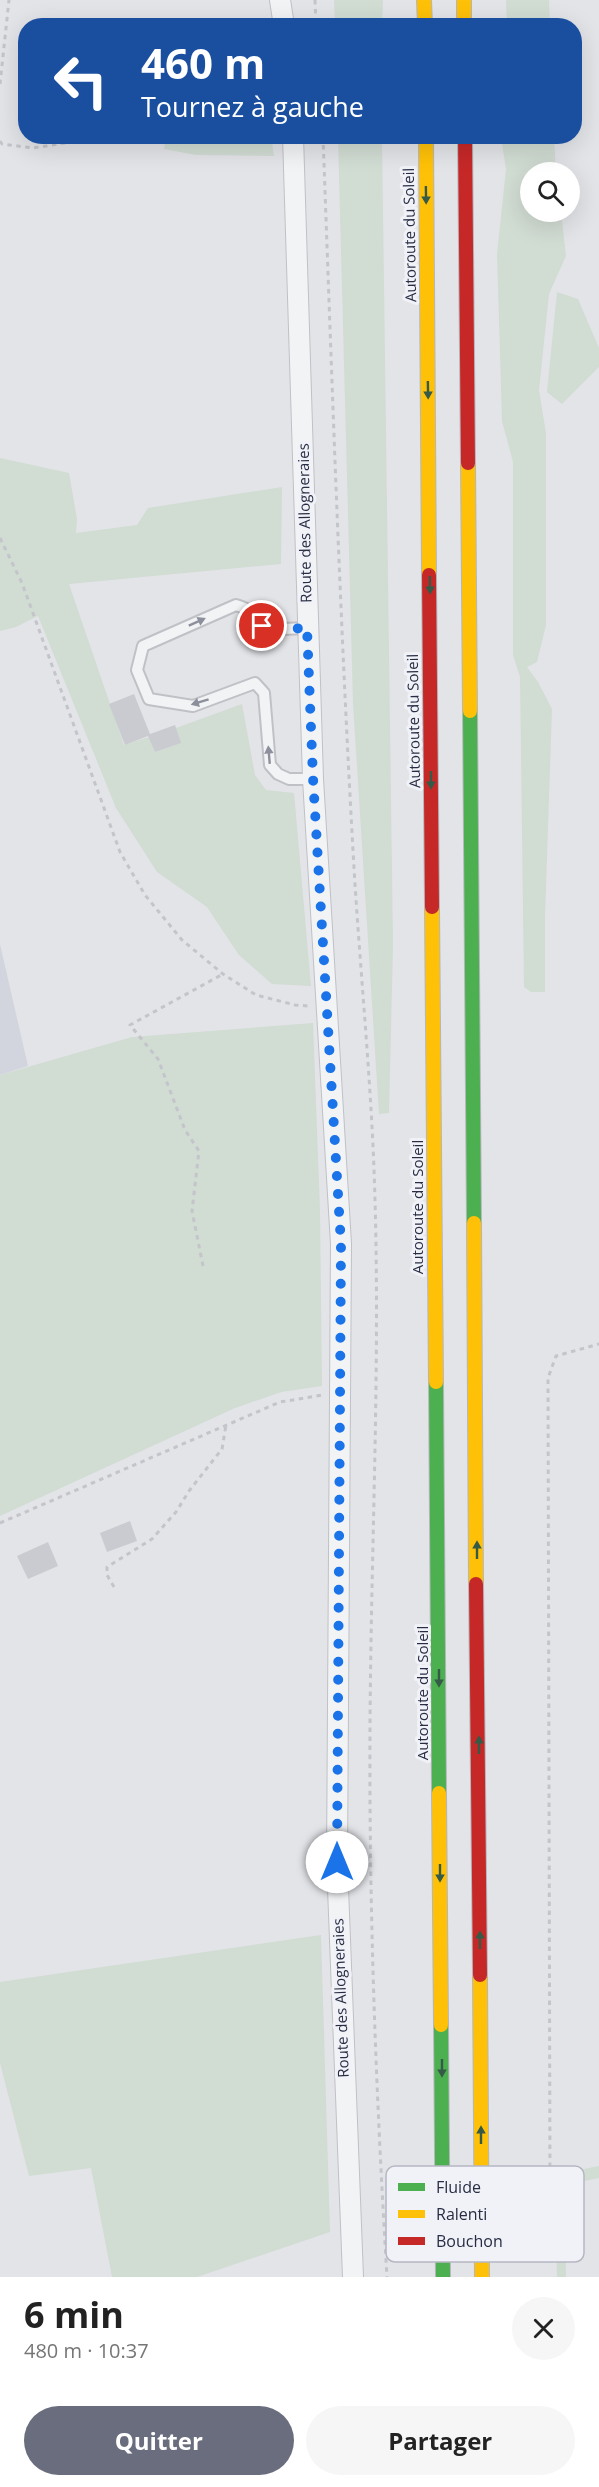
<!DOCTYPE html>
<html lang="fr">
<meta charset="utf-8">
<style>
body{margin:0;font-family:"Open Sans",sans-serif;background:#f6f6f6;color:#222;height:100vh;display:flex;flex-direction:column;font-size:22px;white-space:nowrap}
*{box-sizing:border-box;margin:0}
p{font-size:20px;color:#767676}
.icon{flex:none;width:33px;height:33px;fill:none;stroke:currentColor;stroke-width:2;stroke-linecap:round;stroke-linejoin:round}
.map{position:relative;height:2277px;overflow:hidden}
.drawer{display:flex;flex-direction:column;background:#fff;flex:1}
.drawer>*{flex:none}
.banner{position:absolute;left:18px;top:18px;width:564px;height:126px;border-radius:24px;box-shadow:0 6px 24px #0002;background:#1a4fa0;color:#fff;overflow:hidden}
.controls{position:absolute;left:520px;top:162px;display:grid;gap:12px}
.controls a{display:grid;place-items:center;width:60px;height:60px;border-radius:50%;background:#fff;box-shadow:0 6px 24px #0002;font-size:30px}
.pin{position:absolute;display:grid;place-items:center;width:51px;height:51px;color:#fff;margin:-26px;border:3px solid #fff;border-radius:50%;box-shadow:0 2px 6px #0007}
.me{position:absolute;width:66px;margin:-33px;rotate:0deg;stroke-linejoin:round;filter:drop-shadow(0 0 4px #0008)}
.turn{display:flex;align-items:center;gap:21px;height:126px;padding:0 24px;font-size:27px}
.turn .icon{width:78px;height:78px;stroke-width:2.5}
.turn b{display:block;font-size:42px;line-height:51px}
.round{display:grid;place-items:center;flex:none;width:63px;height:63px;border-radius:32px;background:#f6f6f6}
.overview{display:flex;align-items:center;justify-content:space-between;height:102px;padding:0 24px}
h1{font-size:36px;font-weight:700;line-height:45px}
.action{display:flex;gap:12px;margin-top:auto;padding:12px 24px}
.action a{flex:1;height:69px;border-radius:36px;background:#696d7d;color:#fff;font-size:24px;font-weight:700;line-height:69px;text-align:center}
.action a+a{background:#f6f6f6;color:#222}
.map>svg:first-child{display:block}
</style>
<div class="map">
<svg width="599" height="2277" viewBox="0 0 599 2277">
<rect width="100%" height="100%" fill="#e3e4e8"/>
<polygon fill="#d3d5de" points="0,944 28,1066 0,1075"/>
<g fill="#d1dcd3">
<polygon points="334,0 383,0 382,25 335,25"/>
<polygon points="506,0 549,0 550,25 507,25"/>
<polygon points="271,136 274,156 196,155 164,149 165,142 212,136"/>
<polygon points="338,137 382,137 393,945 389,1113 379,1114 353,703"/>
<polygon points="501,137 554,137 556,172 531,172 531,212 561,212 566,256 549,294 539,390 546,434 546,625 537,662 527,667 538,682 552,709 545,917 545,992 531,992 524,987 520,677 513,655 513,462 502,421 497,254 506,169"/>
<polygon points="557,292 578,299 599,348 599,367 562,404 547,392"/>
<polygon points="0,458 69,473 77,519 76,533 137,525 148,508 282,487 281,564 69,584 124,745 149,737 155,752 180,743 176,728 242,704 255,775 266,790 294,793 311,986 272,984 239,955 207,907 157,872 116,808 38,616 16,627 0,631"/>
<polygon points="313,1023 320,1210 322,1386 281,1392 235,1408 0,1516 0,1075 132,1037"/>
<polygon points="321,1935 330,2232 197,2277 112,2277 91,2168 29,2176 0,2063 0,1982"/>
<polygon points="599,2166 599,2178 565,2185 566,2277 557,2277 554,2175"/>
</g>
<g fill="#cacbd1">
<polygon points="134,694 150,734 175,725 181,743 155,752 148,736 125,745 109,704"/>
<polygon points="130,1521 137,1541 107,1552 100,1533"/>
<polygon points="48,1542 58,1566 28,1579 17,1556"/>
</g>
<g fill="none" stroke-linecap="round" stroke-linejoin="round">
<defs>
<path id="lane" d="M 307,628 L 283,629 L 262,626 C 255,614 250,609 236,605 L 143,646 L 137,670 L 149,699 L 193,706 L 255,683 L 264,693 L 270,765 L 278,774 L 289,779 L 313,779"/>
<g id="street">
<polyline points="280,0 284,26"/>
<polyline points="293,136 313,779 341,1244 337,1862 353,2277"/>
</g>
<g id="fast">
<polyline points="470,711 474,1223"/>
<polyline points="436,1382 439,1793"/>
<polyline points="441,2025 443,2277"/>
</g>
<g id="slow">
<polyline points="424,0 425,26"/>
<polyline points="464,0 464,26"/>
<polyline points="426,136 429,575"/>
<polyline points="468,463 470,711"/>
<polyline points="432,907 436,1382"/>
<polyline points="474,1223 476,1584"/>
<polyline points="439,1793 441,2025"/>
<polyline points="480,1975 482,2277"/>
</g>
<g id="jam">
<polyline points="465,136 468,463"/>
<polyline points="429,575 432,907"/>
<polyline points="476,1584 480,1975"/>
</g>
</defs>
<use href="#lane" stroke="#c0c1c6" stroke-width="14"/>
<use href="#street" stroke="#c0c1c6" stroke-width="22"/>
<use href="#fast" stroke="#b5b7bd" stroke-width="16"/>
<use href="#slow" stroke="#b5b7bd" stroke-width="16"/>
<use href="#jam" stroke="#b5b7bd" stroke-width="16"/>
<g stroke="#c4c5cb" stroke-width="3" stroke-dasharray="4.5 4.5" stroke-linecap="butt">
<polyline points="315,0 316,26"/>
<polyline points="0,84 9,0"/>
<path d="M 323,136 C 332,380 340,624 354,868 C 360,968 370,1068 374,1169 C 381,1355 371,1542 370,1728 C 369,1912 376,2094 387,2277"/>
<polyline points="0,141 2,144 33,148 109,136"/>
<polyline points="0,538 22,583 120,852 145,895 182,940 223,974 256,995 295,1005 309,1006"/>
<polyline points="203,1266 192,1211 199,1151 185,1130 158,1059 130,1025 223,974"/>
<polyline points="0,1523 280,1402 323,1395"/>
<polyline points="114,1587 107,1575 107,1567 152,1539 176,1512 189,1491 222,1449 226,1425"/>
<polyline points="550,2185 548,1378 556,1356 599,1344"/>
</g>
<use href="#lane" stroke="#f2f3f5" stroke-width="10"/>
<use href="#street" stroke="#f2f3f5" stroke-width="20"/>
<use href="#fast" stroke="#4caf50" stroke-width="14"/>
<use href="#slow" stroke="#ffc107" stroke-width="14"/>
<use href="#jam" stroke="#c62828" stroke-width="14"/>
</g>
<defs><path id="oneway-solid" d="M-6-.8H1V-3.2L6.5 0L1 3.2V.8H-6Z" transform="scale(1.5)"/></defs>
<g fill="#355a48">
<use href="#oneway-solid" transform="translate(426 195) rotate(89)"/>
<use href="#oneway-solid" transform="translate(428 390) rotate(89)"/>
<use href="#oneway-solid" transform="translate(430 585) rotate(89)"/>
<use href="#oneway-solid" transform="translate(431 780) rotate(90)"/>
<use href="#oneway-solid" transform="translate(477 1550) rotate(-90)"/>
<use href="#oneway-solid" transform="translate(439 1678) rotate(90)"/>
<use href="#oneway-solid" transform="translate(479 1745) rotate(-90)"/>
<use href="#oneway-solid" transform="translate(440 1873) rotate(90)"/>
<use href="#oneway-solid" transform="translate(480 1940) rotate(-90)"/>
<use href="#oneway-solid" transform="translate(442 2068) rotate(90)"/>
<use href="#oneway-solid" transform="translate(481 2135) rotate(-90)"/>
</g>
<g fill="#8d909c">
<use href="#oneway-solid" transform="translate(197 622) rotate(-24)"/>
<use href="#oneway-solid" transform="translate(200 702) rotate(163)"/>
<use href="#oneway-solid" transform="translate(269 755) rotate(-95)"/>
</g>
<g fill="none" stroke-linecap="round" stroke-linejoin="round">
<polyline stroke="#1a73e8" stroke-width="10" stroke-dasharray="0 18" points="262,626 283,629 307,628 313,778 341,1244 337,1862"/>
</g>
<g text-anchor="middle" stroke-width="6" stroke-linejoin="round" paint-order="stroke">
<g font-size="15" fill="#282d43" stroke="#f1f2f8">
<text transform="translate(410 235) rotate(-91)" y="5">Autoroute du Soleil</text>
<text transform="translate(305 523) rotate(-91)" y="5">Route des Allogneraies</text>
<text transform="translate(414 721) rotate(-91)" y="5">Autoroute du Soleil</text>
<text transform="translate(418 1207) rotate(-90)" y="5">Autoroute du Soleil</text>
<text transform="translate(423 1693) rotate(-90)" y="5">Autoroute du Soleil</text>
<text transform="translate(341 1998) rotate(-92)" y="5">Route des Allogneraies</text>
</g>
</g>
<rect x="386" y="2166" width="198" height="96" rx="9" fill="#f1f2f8" stroke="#b5b7c2" stroke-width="1.5"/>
<rect x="398" y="2183" width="27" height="8" fill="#4caf50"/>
<rect x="398" y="2210" width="27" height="8" fill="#ffc107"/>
<rect x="398" y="2237" width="27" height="8" fill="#c62828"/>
<g font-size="16" fill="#282d43">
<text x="436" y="2193">Fluide</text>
<text x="436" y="2220">Ralenti</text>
<text x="436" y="2247">Bouchon</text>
</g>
</svg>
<div class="controls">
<a><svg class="icon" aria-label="search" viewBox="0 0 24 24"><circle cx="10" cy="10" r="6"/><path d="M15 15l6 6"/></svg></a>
</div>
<div class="pin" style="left:262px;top:626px;background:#d93025"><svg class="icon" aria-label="arrive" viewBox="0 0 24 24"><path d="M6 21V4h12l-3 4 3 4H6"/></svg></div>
<svg class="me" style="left:337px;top:1862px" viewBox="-20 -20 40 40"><circle r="19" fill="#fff"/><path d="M0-13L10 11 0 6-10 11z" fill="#1a73e8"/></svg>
<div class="banner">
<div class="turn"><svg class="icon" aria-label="left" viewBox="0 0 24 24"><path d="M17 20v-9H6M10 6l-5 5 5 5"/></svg><div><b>460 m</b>Tournez à gauche</div></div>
</div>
</div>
<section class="drawer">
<div class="overview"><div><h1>6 min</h1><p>480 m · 10:37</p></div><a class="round"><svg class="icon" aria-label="close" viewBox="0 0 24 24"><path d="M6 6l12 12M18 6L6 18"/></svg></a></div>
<div class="action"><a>Quitter</a><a>Partager</a></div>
</section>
